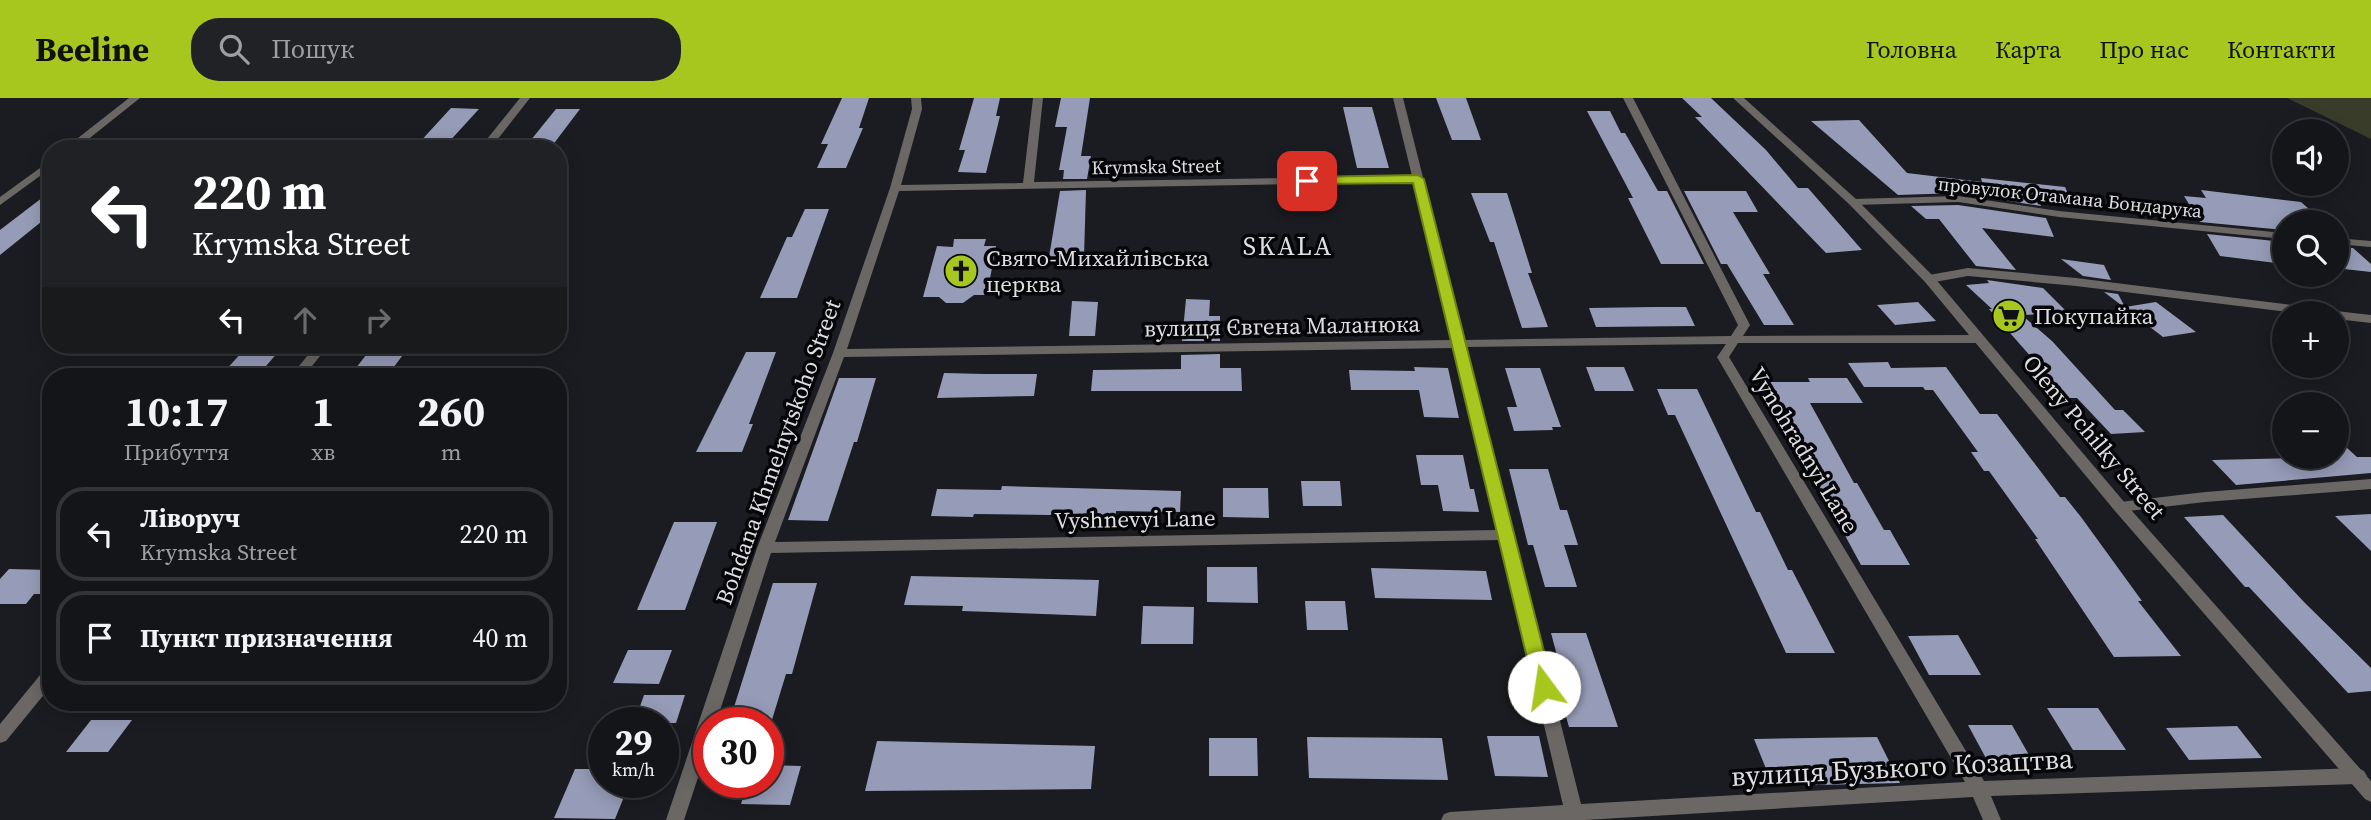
<!DOCTYPE html>
<html lang="uk">
<meta charset="utf-8">
<style>
body{margin:0;font-family:"Source Serif 4",serif;background:#212226;color:#f1f3f6;height:100vh;display:flex;flex-direction:column;font-size:26px;white-space:nowrap}
*{box-sizing:border-box;margin:0}
p{font-size:23px;color:#9d9fa2}
.icon{flex:none;width:38px;height:38px;fill:none;stroke:currentColor;stroke-width:2;stroke-linecap:round;stroke-linejoin:round}
.map{position:relative;flex:1;overflow:hidden}
.panel{position:absolute;left:42px;top:270px;width:525px;height:343px;display:flex;flex-direction:column;background:#141519;border-radius:28px;box-shadow:0 4px 18px #0003,0 0 0 2px #333438}
.panel>*{flex:none}
.banner{position:absolute;left:42px;top:42px;width:525px;height:214px;border-radius:28px;box-shadow:0 4px 18px #0003,0 0 0 2px #333438;background:#202124;color:#fff;overflow:hidden}
.tools{position:absolute;left:2272px;top:21px;display:grid;gap:14px}
.tools a{display:grid;place-items:center;width:77px;height:77px;border-radius:50%;background:#141519;box-shadow:0 4px 18px #0003,0 0 0 2px #333438;font-size:35px}
.speed{position:absolute;left:588px;top:609px;display:flex;gap:14px;font-size:35px;font-weight:700;text-align:center}
.speed>*{display:grid;place-content:center;width:91px;height:91px;border-radius:50%;background:#141519;box-shadow:0 4px 18px #0003,0 0 0 2px #333438;line-height:1}
.speed small{font-size:18px;font-weight:400}
.speed .limit{border:10px solid #d22;background:#fff;color:#111}
.pin{position:absolute;display:grid;place-items:center;width:60px;height:60px;color:#fff;margin:-30px;border-radius:14px;box-shadow:0 4px 10px #0006}
.me{position:absolute;width:77px;margin:-38px;rotate:346deg;stroke-linejoin:round;filter:drop-shadow(0 0 5px #0008)}
.turn{display:flex;align-items:center;gap:24px;height:147px;padding:0 35px;font-size:32px}
.turn .icon{width:91px;height:91px;stroke-width:2.5}
.turn b{display:block;font-size:49px;line-height:60px}
.lanes{display:flex;align-items:center;height:66px;padding:0 35px;background:#0003;justify-content:center;gap:35px;direction:ltr}
.lanes .off{opacity:.35}
.eta{display:flex;justify-content:space-evenly;align-items:center;height:119px;text-align:center}
.eta b{font-size:42px;font-weight:700;line-height:49px}
ul{padding:0;list-style:none}
li{display:flex;align-items:center;gap:21px;height:94px;margin:0 14px 10px;padding:0 21px;border:4px solid #333438;border-radius:28px}
li div{flex:1}
li b{display:block;font-size:26px}
li em{font-style:normal}
header{display:flex;align-items:center;gap:42px;box-sizing:border-box;height:98px;padding:0 35px;background:#a7c71e;color:#111}
header strong{font-size:33px}
nav{display:flex;gap:38px;margin-inline-start:auto;font-size:24px}
.search{width:490px;height:63px;background:#212226;display:flex;align-items:center;gap:18px;box-sizing:border-box;padding:0 24px;border-radius:28px;color:#9d9fa2;font-size:26px}
.map>svg:first-child{display:block}
</style>
<header>
<strong>Beeline</strong>
<div class="search"><svg class="icon" aria-label="search" viewBox="0 0 24 24"><circle cx="10" cy="10" r="6"/><path d="M15 15l6 6"/></svg>Пошук</div>
<nav><a>Головна</a><a>Карта</a><a>Про нас</a><a>Контакти</a></nav>
</header>
<div class="map">
<svg width="2371" height="722" viewBox="0 0 2371 722">
<rect width="100%" height="100%" fill="#1a1c21"/>
<polygon fill="#383c29" points="2287,0 2371,0 2371,41"/>
<g fill="#969bb7">
<polygon points="842,0 869,0 859,30 863,30 846,70 817,70 828,46 821,46"/>
<polygon points="974,0 1000,0 996,18 1000,18 986,75 958,74 965,52 959,52"/>
<polygon points="1061,0 1090,0 1081,58 1091,58 1087,81 1063,81 1064,72 1059,72 1067,29 1055,29"/>
<polygon points="1436,0 1466,0 1481,42 1452,42"/>
<polygon points="1682,0 1711,0 1766,52 1798,90 1808,90 1862,152 1826,155 1695,19 1702,19"/>
<polygon points="1343,9 1372,9 1389,70 1357,70"/>
<polygon points="451,10 479,11 447,46 418,46"/>
<polygon points="556,11 580,11 552,48 526,48"/>
<polygon points="1587,13 1610,13 1621,35 1625,35 1658,93 1667,93 1704,166 1661,166 1628,100 1633,100"/>
<polygon points="1859,22 1907,75 1982,84 1981,80 2065,89 2074,109 2040,105 2041,108 1958,95 1898,97 1811,23"/>
<polygon points="1086,92 1084,159 1049,159 1060,93"/>
<polygon points="2201,92 2301,104 2324,124 2284,124 2284,132 2200,124 2184,98 2206,100"/>
<polygon points="51,93 51,116 0,157 0,132"/>
<polygon points="1684,93 1746,93 1758,114 1733,114 1770,176 1763,176 1794,227 1764,227 1727,166 1721,166"/>
<polygon points="1471,95 1507,95 1532,175 1528,175 1548,229 1522,230 1494,144 1490,144"/>
<polygon points="1958,107 2046,120 2054,139 1982,130 2016,172 1976,168 1939,121 1926,121 1911,108"/>
<polygon points="805,111 829,111 797,200 760,200 787,139 792,139"/>
<polygon points="2207,136 2284,144 2284,166 2220,158"/>
<polygon points="954,141 986,141 984,148 996,148 987,197 974,197 963,205 946,205 939,199 923,199 937,148 953,149"/>
<polygon points="2336,149 2353,150 2371,166 2371,174 2344,171 2336,159"/>
<polygon points="2061,161 2104,167 2111,182 2083,178"/>
<polygon points="1987,182 2043,190 2068,215 2022,217 2052,243 2115,312 2123,312 2145,334 2111,336 2077,300 2067,300 1989,211 1992,211 1966,187 1989,185"/>
<polygon points="2104,194 2118,196 2125,209 2156,204 2196,234 2163,239"/>
<polygon points="1186,201 1210,202 1209,218 1220,218 1220,243 1182,243"/>
<polygon points="1072,203 1098,204 1095,238 1069,238"/>
<polygon points="1918,204 1936,223 1895,227 1877,207"/>
<polygon points="1654,209 1686,209 1695,228 1596,229 1589,210"/>
<polygon points="373,248 409,249 393,270 356,270"/>
<polygon points="243,253 279,253 260,275 224,274"/>
<polygon points="746,254 776,254 749,326 753,326 742,354 696,354"/>
<polygon points="1220,256 1220,270 1241,270 1242,293 1091,293 1093,272 1181,271 1181,257"/>
<polygon points="1888,264 1891,270 1946,269 1980,316 1997,316 2060,399 2065,399 2081,419 2142,503 2138,503 2181,558 2114,559 2035,441 2038,441 1989,373 1984,373 1971,354 1978,354 1933,292 1925,292 1923,289 1864,289 1848,265"/>
<polygon points="1414,269 1448,270 1459,320 1424,319 1419,292 1351,292 1349,272 1415,273"/>
<polygon points="1586,269 1624,269 1634,293 1595,293"/>
<polygon points="1505,270 1540,270 1561,329 1552,329 1553,332 1514,333 1507,309 1517,309"/>
<polygon points="944,275 985,276 1037,276 1034,298 937,300"/>
<polygon points="839,280 876,280 857,344 854,344 828,423 788,422"/>
<polygon points="1808,280 1847,280 1863,305 1810,305 1854,385 1857,385 1884,432 1890,432 1910,467 1861,467 1762,284 1810,284"/>
<polygon points="1657,291 1697,291 1756,414 1760,414 1788,472 1792,472 1835,555 1786,555 1675,317 1668,317"/>
<polygon points="2336,340 2357,359 2371,359 2371,375 2236,387 2212,362 2336,359"/>
<polygon points="1416,357 1463,357 1470,391 1474,391 1479,414 1443,413 1438,387 1421,387"/>
<polygon points="1509,371 1548,371 1560,412 1567,412 1578,447 1564,447 1577,489 1545,489 1533,447 1528,447"/>
<polygon points="1301,383 1340,383 1342,408 1303,408"/>
<polygon points="1002,388 1181,393 1180,414 1116,413 1116,418 974,416 973,419 931,418 937,391 1001,392"/>
<polygon points="1223,390 1268,390 1269,420 1223,419"/>
<polygon points="2371,416 2371,453 2335,418"/>
<polygon points="2223,417 2304,504 2371,570 2371,593 2348,595 2249,489 2245,489 2184,419"/>
<polygon points="674,424 717,424 685,512 637,512"/>
<polygon points="1207,469 1257,469 1258,505 1207,504"/>
<polygon points="1371,470 1486,473 1492,502 1375,500"/>
<polygon points="9,471 51,472 51,496 34,496 26,506 0,506 0,481"/>
<polygon points="911,478 1099,482 1096,518 962,513 963,508 904,507"/>
<polygon points="773,485 817,485 792,576 786,576 771,625 729,625"/>
<polygon points="1305,503 1345,503 1348,532 1307,532"/>
<polygon points="1143,508 1194,509 1193,546 1141,546"/>
<polygon points="1551,535 1586,535 1618,629 1569,629 1558,591 1566,591"/>
<polygon points="1958,537 1981,577 1929,577 1908,538"/>
<polygon points="628,552 672,552 659,586 613,585"/>
<polygon points="644,597 685,597 676,625 634,625"/>
<polygon points="2047,610 2098,610 2126,652 2073,652"/>
<polygon points="91,622 132,622 108,654 66,654"/>
<polygon points="1968,627 2012,627 2033,664 1988,664"/>
<polygon points="2237,628 2262,660 2189,662 2166,630"/>
<polygon points="1487,638 1539,638 1548,679 1495,678"/>
<polygon points="1307,639 1442,640 1448,682 1309,680"/>
<polygon points="1877,639 1900,685 1773,688 1754,641"/>
<polygon points="1209,640 1257,640 1258,678 1209,678"/>
<polygon points="877,643 1095,648 1091,691 865,693"/>
<polygon points="768,667 801,668 790,707 741,706 748,684 768,684"/>
<polygon points="575,671 604,671 604,684 630,684 615,721 554,720"/>
</g>
<g fill="none" stroke-linecap="round" stroke-linejoin="round">
<g fill="#6a6765" fill-rule="evenodd">
<polygon points="129,0 140,0 76,51 64,51"/>
<polygon points="520,0 530,0 490,51 479,51"/>
<path d="M 911,0 L 921,0 L 922,11 L 901,87 L 1023,85 L 1033,0 L 1043,0 L 1034,84 L 1412,78 L 1393,0 L 1403,0 L 1464,242 L 1731,238 L 1738,227 L 1623,0 L 1633,0 L 1750,227 L 1743,238 L 1978,237 L 1984,241 L 1978,245 L 1738,245 L 1729,259 L 1984,683 L 2358,670 L 2364,673 L 2367,678 L 2364,683 L 2358,686 L 1991,698 L 2001,722 L 1983,722 L 1973,699 L 1585,722 L 1441,722 L 1444,716 L 1450,714 L 1563,707 L 1500,442 L 771,455 L 716,625 L 709,625 L 709,646 L 684,722 L 666,722 L 757,450 L 833,255 L 890,90 L 912,11 ZM 1413,84 L 1451,242 L 847,251 L 899,93 ZM 1726,246 L 1717,259 L 1965,684 L 1581,706 L 1466,249 ZM 1453,250 L 1497,432 L 775,444 L 844,259 Z"/>
<polygon points="51,62 51,70 0,107 0,99"/>
<polygon points="1958,98 2059,113 2284,135 2284,141 2059,119 1958,104 1853,107 1848,104 1853,101"/>
<polygon points="2336,140 2371,143 2371,149 2336,146"/>
<polygon points="1968,170 2076,180 2323,211 2329,215 2296,215 2076,188 1968,178 1929,185 1923,181 1929,177"/>
<polygon points="2336,213 2371,217 2371,225 2336,221 2336,215 2331,215"/>
<polygon points="316,247 329,247 304,278 291,278"/>
<polygon points="2371,381 2371,391 2205,404 2120,414 2113,409 2120,404 2205,394"/>
<polygon points="51,570 51,588 6,643 0,645 0,626 45,571"/>
</g>
<polygon fill="#6a6765" fill-rule="evenodd" points="1733,0 1744,0 1857,102 1933,178 2125,405 2371,683 2371,704 2365,701 2115,413 1925,184 1849,106"/>
</g>
<polygon fill="#a7c71e" stroke="#6d8114" stroke-width="2" points="1418,77 1424,81 1553,589 1551,594 1544,596 1537,594 1534,589 1413,85 1307,86 1300,83 1307,79"/>
<defs>
<symbol id="church-disc" viewBox="-11 -11 22 22"><circle r="9.5" fill="#a7c71e" stroke="#060609"/><path d="M-1.2-6h2.4v3.5h3.3v2.4h-3.3V6h-2.4V-.1h-3.3v-2.4h3.3Z" fill="#111"/></symbol>
<symbol id="supermarket-disc" viewBox="-11 -11 22 22"><circle r="9.5" fill="#a7c71e" stroke="#060609"/><path d="M-6-5.5h2.5l.6 2H6L4.5 2H-2.5L-4.4-4H-6ZM-1.5 3.2a1.3 1.3 0 1 0 .1 0ZM3 3.2a1.3 1.3 0 1 0 .1 0Z" fill="#111"/></symbol>
</defs>
<g fill-rule="evenodd">
<use href="#church-disc" x="942" y="154" width="38" height="38"/>
<use href="#supermarket-disc" x="1990" y="199" width="38" height="38"/>
</g>
<g text-anchor="middle" stroke-width="7" stroke-linejoin="round" paint-order="stroke">
<g font-size="19" fill="#dedfe3" stroke="#060609">
<text transform="translate(1156 68) rotate(-1)" y="7">Krymska Street</text>
<text transform="translate(2070 99) rotate(6)" y="7">провулок Отамана Бондарука</text>
</g>
<g font-size="23" fill="#dedfe3" stroke="#060609" text-anchor="start">
<text x="986" y="168">Свято-Михайлівська<tspan x="986" dy="26">церква</tspan></text>
<text x="2034" y="226">Покупайка</text>
</g>
<g font-size="23" fill="#dedfe3" stroke="#060609">
<text transform="translate(1282 228) rotate(-1)" y="8">вулиця Євгена Маланюка</text>
<text transform="translate(2094 339) rotate(50)" y="8">Oleny Pchilky Street</text>
<text transform="translate(1804 352) rotate(59)" y="8">Vynohradnyi Lane</text>
<text transform="translate(778 354) rotate(-70)" y="8">Bohdana Khmelnytskoho Street</text>
<text transform="translate(1135 421) rotate(-1)" y="8">Vyshnevyi Lane</text>
</g>
<g font-size="26" letter-spacing="2" fill="#dedfe3" stroke="#060609">
<text x="1288" y="157">SKALA</text>
</g>
<g font-size="28" fill="#dedfe3" stroke="#060609">
<text transform="translate(1902 669) rotate(-3)" y="10">вулиця Бузького Козацтва</text>
</g>
</g>
</svg>
<div class="tools">
<a><svg class="icon" aria-label="sound" viewBox="0 0 24 24"><path d="M4 9h4l5-4v14l-5-4H4zM17 9q2 3 0 6"/></svg></a>
<a><svg class="icon" aria-label="search" viewBox="0 0 24 24"><circle cx="10" cy="10" r="6"/><path d="M15 15l6 6"/></svg></a>
<a>+</a>
<a>−</a>
</div>
<div class="speed"><div>29<small>km/h</small></div><div class="limit">30</div></div>
<div class="pin" style="left:1307px;top:83px;background:#d93025"><svg class="icon" aria-label="arrive" viewBox="0 0 24 24"><path d="M6 21V4h12l-3 4 3 4H6"/></svg></div>
<svg class="me" style="left:1544px;top:589px" viewBox="-20 -20 40 40"><circle r="19" fill="#fff"/><path d="M0-13L10 11 0 6-10 11z" fill="#a7c71e"/></svg>
<div class="banner">
<div class="turn"><svg class="icon" aria-label="left" viewBox="0 0 24 24"><path d="M17 20v-9H6M10 6l-5 5 5 5"/></svg><div><b>220 m</b>Krymska Street</div></div>
<div class="lanes"><svg class="icon" aria-label="left" viewBox="0 0 24 24"><path d="M17 20v-9H6M10 6l-5 5 5 5"/></svg><svg class="icon off" aria-label="ahead" viewBox="0 0 24 24"><path d="M12 20V5M6 11l6-6 6 6"/></svg><svg class="icon off" aria-label="right" viewBox="0 0 24 24"><path d="M7 20v-9h11M14 6l5 5-5 5"/></svg></div>
</div>
<section class="panel">
<div class="eta">
<div><b>10:17</b><p>Прибуття</p></div>
<div><b>1</b><p>хв</p></div>
<div><b>260</b><p>m</p></div>
</div>
<ul>
<li><svg class="icon" aria-label="left" viewBox="0 0 24 24"><path d="M17 20v-9H6M10 6l-5 5 5 5"/></svg><div><b>Ліворуч</b><p>Krymska Street</p></div><em>220 m</em></li>
<li><svg class="icon" aria-label="arrive" viewBox="0 0 24 24"><path d="M6 21V4h12l-3 4 3 4H6"/></svg><div><b>Пункт призначення</b></div><em>40 m</em></li>
</ul>
</section>
</div>
